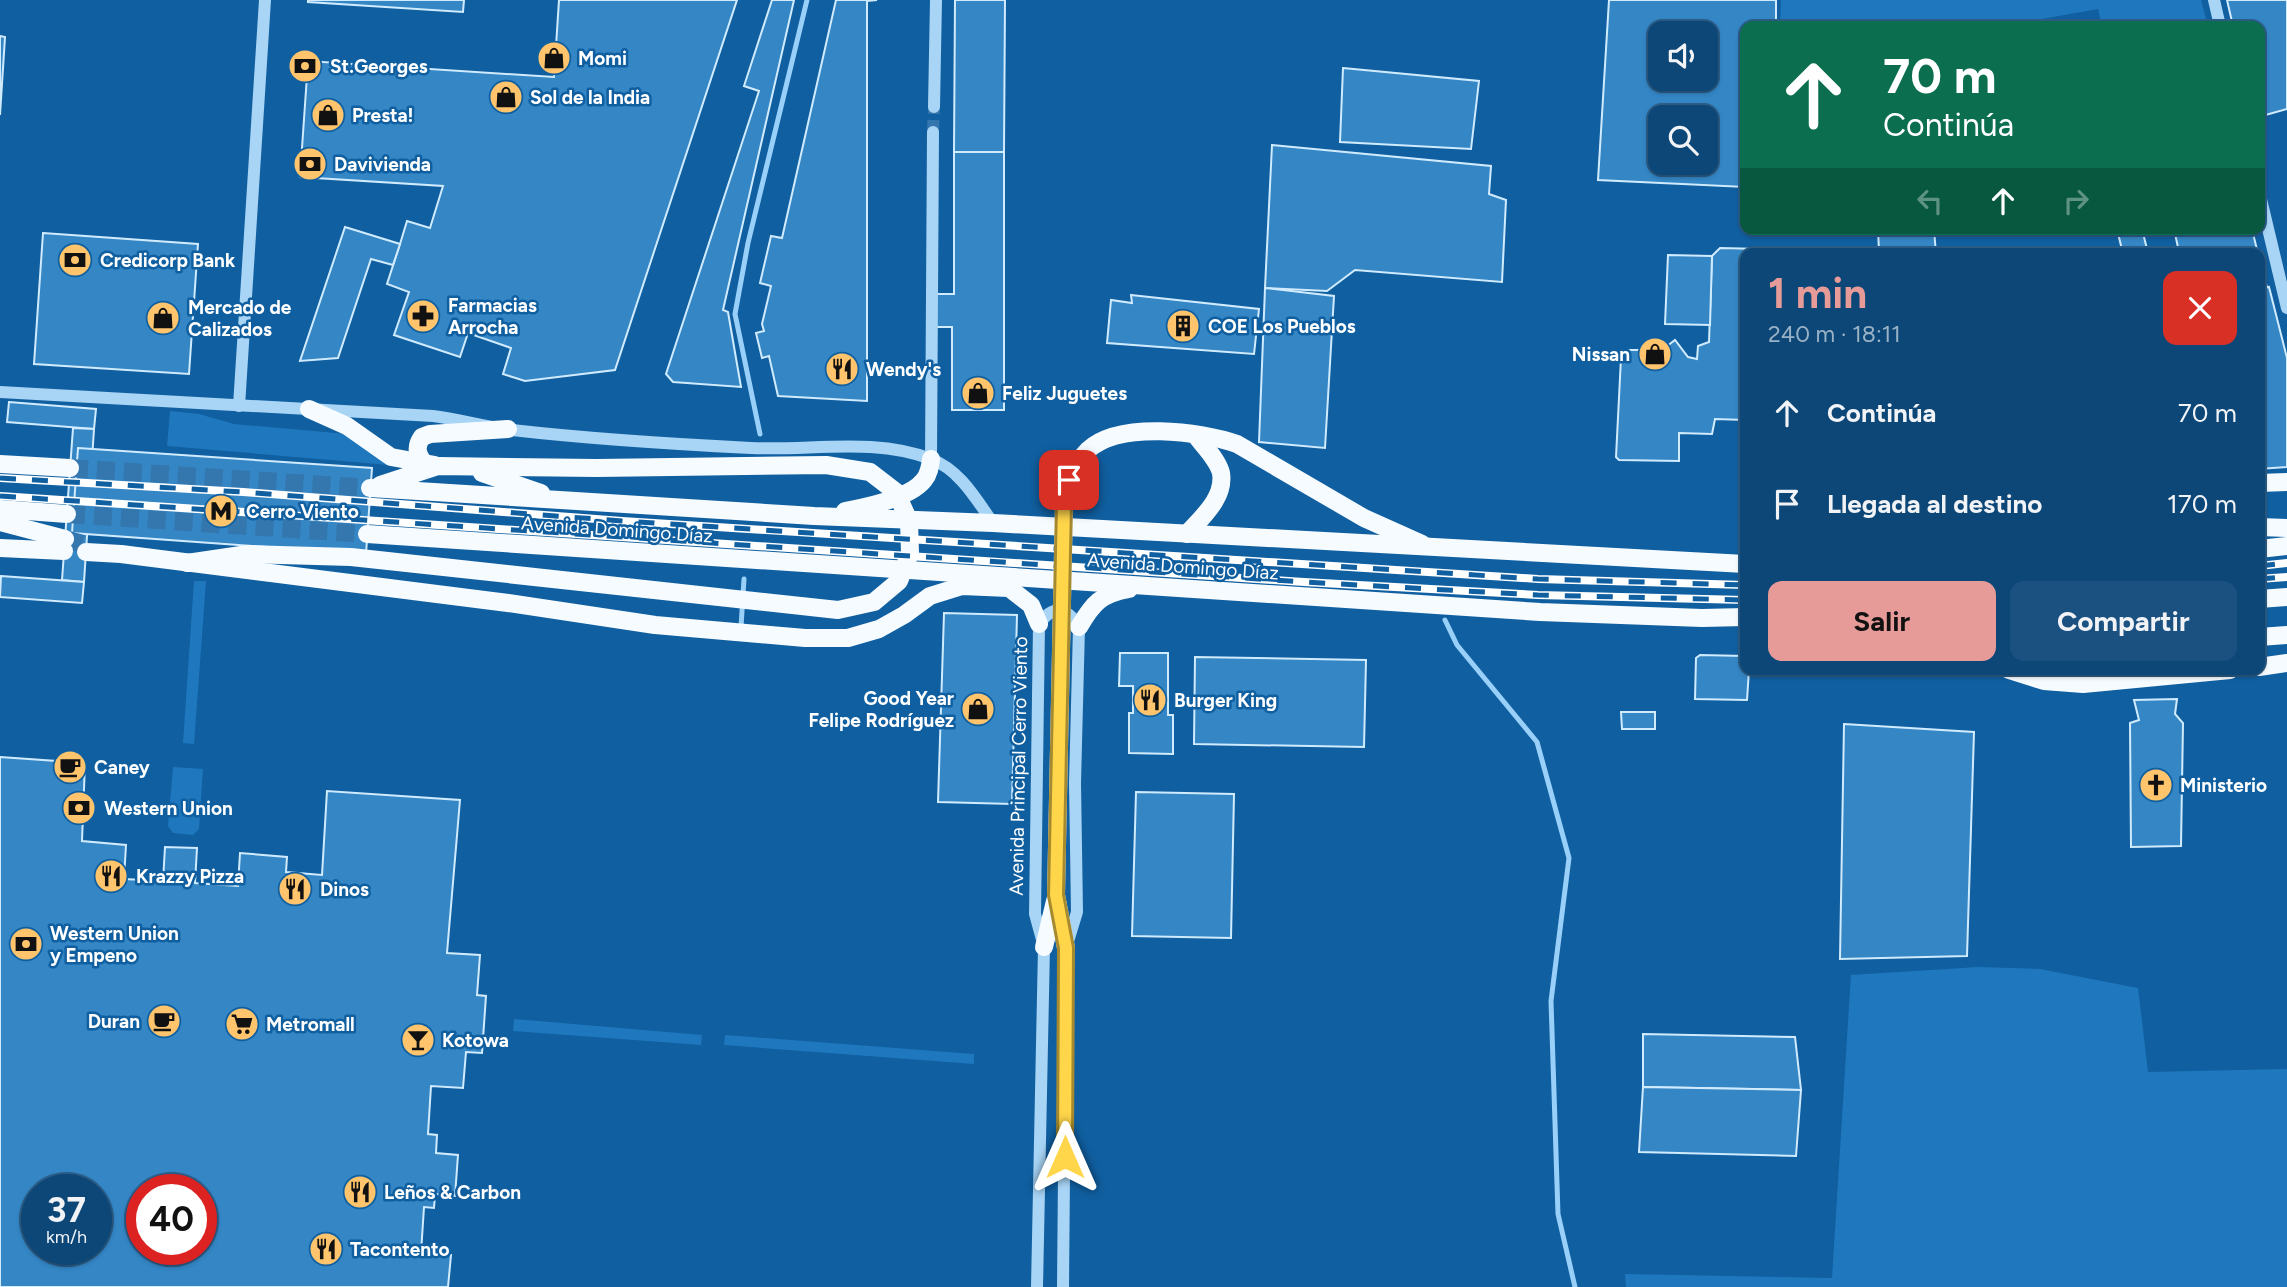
<!DOCTYPE html>
<html lang="es">
<meta charset="utf-8">
<style>
body{margin:0;font-family:Figtree,sans-serif;background:#1a5180;color:#f1f3f6;height:100vh;display:flex;flex-direction:column;font-size:26px;white-space:nowrap}
*{box-sizing:border-box;margin:0}
p{font-size:23px;color:#9ab2c6}
.icon{flex:none;width:38px;height:38px;fill:none;stroke:currentColor;stroke-width:2;stroke-linecap:round;stroke-linejoin:round}
.map{position:relative;flex:1;overflow:hidden}
.details{position:absolute;left:1740px;top:248px;width:525px;height:427px;display:flex;flex-direction:column;background:#0c4778;border-radius:14px;box-shadow:0 2px 5px #0004,0 0 0 2px #2c5f8a}
.details>*{flex:none}
.top-card{position:absolute;left:1740px;top:21px;width:525px;height:214px;border-radius:14px;box-shadow:0 2px 5px #0004,0 0 0 2px #2c5f8a;background:#0b6e4f;color:#fff;overflow:hidden}
.tools{position:absolute;left:1648px;top:21px;display:grid;gap:14px}
.tools a{display:grid;place-items:center;width:70px;height:70px;border-radius:14px;background:#0c4778;box-shadow:0 2px 5px #0004,0 0 0 2px #2c5f8a;font-size:35px}
.speed{position:absolute;left:21px;top:1174px;display:flex;gap:14px;font-size:35px;font-weight:700;text-align:center}
.speed>*{display:grid;place-content:center;width:91px;height:91px;border-radius:50%;background:#0c4778;box-shadow:0 2px 5px #0004,0 0 0 2px #2c5f8a;line-height:1}
.speed small{font-size:18px;font-weight:400}
.speed .limit{border:10px solid #d22;background:#fff;color:#111}
.pin{position:absolute;display:grid;place-items:center;width:60px;height:60px;color:#fff;margin:-30px;border-radius:14px;box-shadow:0 4px 10px #0006}
.me{position:absolute;width:77px;margin:-38px;rotate:0deg;stroke-linejoin:round;filter:drop-shadow(0 0 5px #0008)}
.turn{display:flex;align-items:center;gap:24px;height:147px;padding:0 28px;font-size:32px}
.turn .icon{width:91px;height:91px;stroke-width:2.5}
.turn b{display:block;font-size:49px;line-height:60px}
.lanes{display:flex;align-items:center;height:66px;padding:0 28px;background:#0003;justify-content:center;gap:35px;direction:ltr}
.lanes .off{opacity:.35}
.round{display:grid;place-items:center;flex:none;width:74px;height:74px;border-radius:14px;background:#1a5180}
.head{display:flex;align-items:center;justify-content:space-between;height:119px;padding:0 28px}
h1{font-size:42px;font-weight:700;line-height:52px;color:#e69b98}
.action{display:flex;gap:14px;margin-top:auto;padding:14px 28px}
.action a{flex:1;height:80px;border-radius:14px;background:#e69b98;color:#111;font-size:28px;font-weight:700;line-height:80px;text-align:center}
.action a+a{background:#1a5180;color:#f1f3f6}
ul{padding:0;list-style:none}
li{display:flex;align-items:center;gap:21px;height:91px;padding:0 28px}
li div{flex:1}
li b{display:block;font-size:26px}
li em{font-style:normal}
.map>svg:first-child{display:block}
</style>
<div class="map">
<svg width="2287" height="1287" viewBox="0 0 2287 1287">
<rect width="100%" height="100%" fill="#105fa0"/>
<g fill="#1f78be">
<polygon points="1781,0 2201,0 2208,26 2102,26 2098,9 2003,26 1780,26"/>
<polygon points="170,411 199,414 234,424 347,434 361,442 389,465 167,446"/>
<polygon points="194,581 206,581 194,744 183,743"/>
<polygon points="173,767 203,769 199,829 193,835 173,833 168,826"/>
<polygon points="1978,967 2040,969 2138,988 2148,1072 2287,1069 2287,1287 1626,1287 1625,1274 1832,1278 1851,975"/>
<polygon points="514,1019 702,1035 701,1045 513,1031"/>
<polygon points="725,1035 974,1054 974,1064 724,1045"/>
</g>
<g fill="none" stroke-linecap="round" stroke-linejoin="round">
<g stroke="#99d0f9" stroke-width="5">
<polyline points="760,434 735,314 748,243 807,0"/>
<polyline points="1445,620 1457,645 1537,742 1569,858 1551,1001 1558,1214 1575,1287"/>
<polyline points="741,627 744,579"/>
</g>
</g>
<g fill="#3486c5" stroke="#d1ebfe" stroke-width="2" fill-rule="evenodd">
<polygon points="308,0 464,0 463,12 308,2"/>
<polygon points="559,0 737,0 615,370 525,381 503,374 511,348 468,333 460,357 394,335 409,292 387,284 400,244 407,221 430,228 443,186 300,177 308,61 554,77"/>
<polygon points="772,0 794,0 723,310 728,312 741,387 673,382 666,374 759,91 744,86"/>
<polygon points="836,0 877,0 867,1 867,401 778,396 769,356 762,358 756,333 764,331 762,324 771,286 760,283 771,236 782,238"/>
<polygon points="955,0 1005,0 1004,152 954,152"/>
<path d="M 1609,0 L 1776,0 L 1776,26 L 1745,26 L 1745,187 L 1598,180 ZM 1661,33 L 1706,33 L 1706,79 L 1661,79 ZM 1661,117 L 1706,117 L 1706,163 L 1661,163 Z"/>
<polygon points="2227,0 2287,0 2287,109 2262,116 2259,103 2259,26 2233,26"/>
<polygon points="0,36 5,37 0,115"/>
<polygon points="1343,68 1479,81 1471,149 1340,142"/>
<polygon points="1272,145 1491,166 1489,194 1506,200 1502,282 1355,270 1327,291 1265,288"/>
<polygon points="954,152 1004,152 1004,410 952,410 952,327 936,327 936,294 954,294"/>
<polygon points="345,227 400,244 393,265 371,259 338,358 300,361"/>
<polygon points="1878,229 1934,229 1936,254 1859,254 1879,252"/>
<polygon points="2117,229 2142,229 2147,249 2123,254"/>
<polygon points="2174,229 2252,229 2258,254 2170,254 2179,252"/>
<polygon points="43,233 198,244 189,374 34,364"/>
<polygon points="1720,248 1762,249 1767,254 1745,254 1745,420 1715,419 1712,434 1679,433 1679,461 1619,460 1616,457 1621,358 1629,350 1662,350 1675,340 1688,357 1697,359 1698,346 1709,342 1712,256"/>
<polygon points="1668,255 1712,256 1710,325 1665,324"/>
<polygon points="2259,259 2267,287 2259,289"/>
<polygon points="2269,287 2287,358 2287,467 2259,469 2259,289"/>
<polygon points="1265,288 1334,296 1325,448 1259,442"/>
<polygon points="1131,295 1259,309 1254,354 1107,343 1111,300 1132,303"/>
<polygon points="9,402 96,409 94,429 7,422"/>
<polygon points="73,428 94,429 84,582 62,580"/>
<polygon points="78,448 372,468 366,554 72,533"/>
<polygon points="1,576 84,582 82,603 0,597"/>
<polygon points="944,613 1017,615 1012,804 938,802"/>
<polygon points="1120,653 1168,653 1168,715 1173,715 1173,754 1129,753 1129,713 1133,713 1133,686 1119,686"/>
<polygon points="1700,655 1745,656 1745,670 1749,670 1747,700 1695,699 1696,658"/>
<polygon points="1195,657 1366,660 1364,747 1194,744"/>
<polygon points="2177,699 2175,714 2183,723 2181,846 2131,847 2130,723 2139,720 2134,700"/>
<polygon points="1621,712 1655,712 1655,729 1622,729"/>
<polygon points="1844,724 1974,732 1967,956 1840,959"/>
<path d="M 0,757 L 85,763 L 82,841 L 126,845 L 124,879 L 163,881 L 165,847 L 197,848 L 195,883 L 238,886 L 240,853 L 287,857 L 286,872 L 322,875 L 327,791 L 460,800 L 447,953 L 480,955 L 477,995 L 486,996 L 482,1053 L 466,1052 L 463,1088 L 431,1086 L 428,1134 L 437,1135 L 436,1153 L 458,1155 L 455,1196 L 435,1194 L 434,1208 L 424,1207 L 421,1253 L 451,1255 L 448,1287 L 0,1287 ZM 37,1190 L 96,1190 L 96,1250 L 37,1250 ZM 142,1190 L 201,1190 L 201,1250 L 142,1250 Z"/>
<polygon points="1136,792 1234,794 1231,938 1132,936"/>
<polygon points="1643,1034 1795,1037 1801,1090 1643,1087"/>
<polygon points="1643,1087 1801,1090 1796,1156 1639,1152"/>
</g>
<g fill="none" stroke-linecap="round" stroke-linejoin="round">
<polyline stroke="#3477ae" stroke-width="12" stroke-dasharray="12 6" stroke-linecap="butt" points="933,132 934,107"/>
<g stroke="#3477ae" stroke-width="18" stroke-dasharray="18 9" stroke-linecap="butt">
<polyline points="70,468 370,488"/>
<polyline points="67,514 367,534"/>
<polyline points="65,539 86,545"/>
</g>
<g stroke="#a8d4f5" stroke-width="12">
<polyline points="2214,0 2220,26"/>
<polyline points="934,107 936,0"/>
<polyline points="2259,191 2287,308"/>
<path d="M 0,392 L 433,416 C 459,419 485,427 512,430 C 591,439 671,444 751,448 C 810,451 874,437 931,459 C 960,470 976,499 993,523"/>
<polyline points="239,406 265,0"/>
<polyline points="931,459 933,132"/>
<path d="M 1037,1287 L 1044,947 L 1035,914 L 1039,624 C 1053,604 1067,607 1079,627 L 1075,783 L 1077,912 L 1066,948 L 1063,1287"/>
</g>
<g stroke="#f6fbff" stroke-width="18">
<polyline points="309,409 347,426 391,457 435,465"/>
<path d="M 424,463 C 417,454 415,447 422,437 L 430,434 L 508,429"/>
<polyline points="0,464 70,468"/>
<polyline points="482,473 541,493"/>
<polyline points="2259,483 2287,482"/>
<polyline points="370,488 814,516 993,523 1745,564"/>
<polyline points="0,509 67,514"/>
<path d="M 845,511 C 867,507 910,498 924,480 C 929,474 930,467 931,459"/>
<polyline points="0,522 65,539"/>
<polyline points="2259,527 2287,528"/>
<polyline points="367,534 1540,612 1702,618 1745,617"/>
<path d="M 1187,534 C 1202,517 1225,498 1221,473 C 1218,460 1204,446 1196,436"/>
<polyline points="0,548 64,551"/>
<polyline points="2259,549 2287,546"/>
<polyline points="86,552 121,554 508,603 655,625 805,638 848,638 879,629 904,615 930,596 962,586 1009,588 1031,605 1039,624"/>
<polyline points="187,563 248,554 351,557 838,610 874,602 899,581 910,553 909,521 896,492 870,472 826,465 597,468 438,466 380,485"/>
<polyline points="2259,599 2287,597"/>
<path d="M 1079,627 C 1093,603 1101,594 1129,589"/>
<polyline points="2259,637 2287,635"/>
<polyline points="2259,667 2287,663"/>
<polyline points="2009,670 2044,681 2083,684 2230,670"/>
<polyline points="1044,947 1055,901"/>
<path d="M 1066,948 L 1056,895 L 1064,504 C 1068,484 1073,465 1088,450 C 1119,421 1200,431 1237,444 L 1364,518 L 1422,544"/>
</g>
<defs>
<g id="rail">
<polyline points="0,478 243,492 622,521 1538,579 1745,585"/>
<polyline points="0,496 1304,582 1538,595 1745,600"/>
<polyline points="2259,566 2287,563"/>
<polyline points="2259,579 2287,577"/>
</g>
</defs>
<use href="#rail" stroke="#fff" stroke-width="8"/>
<use href="#rail" stroke="#105fa0" stroke-width="5" stroke-dasharray="16" stroke-linecap="butt"/>
</g>
<g fill="none" stroke-linecap="round" stroke-linejoin="round">
<defs>
<polyline id="route" points="1065,1157 1066,948 1056,895 1064,504 1069,480"/>
</defs>
<use href="#route" stroke="#a68a30" stroke-width="18"/>
<use href="#route" stroke="#ffd54a" stroke-width="12"/>
</g>
<defs>
<symbol id="shop-disc" viewBox="-11 -11 22 22"><circle r="9.5" fill="#ffc46c" stroke="#105fa0"/><path d="M-5-2.5h2.3a2.7 3.5 0 0 1 5.4 0H5L5.5 6h-11ZM-1.5-2.5h3a1.5 2.3 0 0 0-3 0Z" fill="#111"/></symbol>
<symbol id="bank-disc" viewBox="-11 -11 22 22"><circle r="9.5" fill="#ffc46c" stroke="#105fa0"/><path d="M-6-4H6V4H-6ZM0-2.3a2.3 2.3 0 1 0 0 4.6a2.3 2.3 0 1 0 0-4.6Z" fill="#111"/></symbol>
<symbol id="pharmacy-disc" viewBox="-11 -11 22 22"><circle r="9.5" fill="#ffc46c" stroke="#105fa0"/><path d="M-2-6h4v4h4v4h-4v4h-4v-4h-4v-4h4Z" fill="#111"/></symbol>
<symbol id="building-disc" viewBox="-11 -11 22 22"><circle r="9.5" fill="#ffc46c" stroke="#105fa0"/><path d="M-4-6H4V6H1V3H-1V6H-4ZM-2.5-4.3h1.7v1.8h-1.7ZM.8-4.3h1.7v1.8H.8ZM-2.5-1h1.7V.8h-1.7ZM.8-1h1.7V.8H.8Z" fill="#111"/></symbol>
<symbol id="restaurant-disc" viewBox="-11 -11 22 22"><circle r="9.5" fill="#ffc46c" stroke="#105fa0"/><path d="M-5-6h1v4h1v-4h1v4h1v-4h1v5L-1.5 .5V6h-2V.5L-5-1ZM5-6V6H3V1.5H1.5Q1.5-4 5-6Z" fill="#111"/></symbol>
<symbol id="metro-disc" viewBox="-11 -11 22 22"><circle r="9.5" fill="#ffc46c" stroke="#105fa0"/><path d="M-5.5 5V-5H-3L0 0L3-5H5.5V5H3V-.5L0 4L-3-.5V5Z" fill="#111"/></symbol>
<symbol id="cafe-disc" viewBox="-11 -11 22 22"><circle r="9.5" fill="#ffc46c" stroke="#105fa0"/><path d="M-5.5-4.5H6V0H3Q3 3.5 0 3.5H-2.5Q-5.5 3.5-5.5 0ZM3-3.2v2h1.7v-2ZM-6 4.5H4V6H-6Z" fill="#111"/></symbol>
<symbol id="church-disc" viewBox="-11 -11 22 22"><circle r="9.5" fill="#ffc46c" stroke="#105fa0"/><path d="M-1.2-6h2.4v3.5h3.3v2.4h-3.3V6h-2.4V-.1h-3.3v-2.4h3.3Z" fill="#111"/></symbol>
<symbol id="supermarket-disc" viewBox="-11 -11 22 22"><circle r="9.5" fill="#ffc46c" stroke="#105fa0"/><path d="M-6-5.5h2.5l.6 2H6L4.5 2H-2.5L-4.4-4H-6ZM-1.5 3.2a1.3 1.3 0 1 0 .1 0ZM3 3.2a1.3 1.3 0 1 0 .1 0Z" fill="#111"/></symbol>
<symbol id="bar-disc" viewBox="-11 -11 22 22"><circle r="9.5" fill="#ffc46c" stroke="#105fa0"/><path d="M-6-5H6L.8 .8V4.5H3.5V6h-7V4.5H-.8V.8Z" fill="#111"/></symbol>
</defs>
<g fill-rule="evenodd">
<use href="#shop-disc" x="535" y="39" width="38" height="38"/>
<use href="#bank-disc" x="286" y="47" width="38" height="38"/>
<use href="#shop-disc" x="487" y="78" width="38" height="38"/>
<use href="#shop-disc" x="309" y="96" width="38" height="38"/>
<use href="#bank-disc" x="291" y="145" width="38" height="38"/>
<use href="#bank-disc" x="56" y="241" width="38" height="38"/>
<use href="#pharmacy-disc" x="404" y="297" width="38" height="38"/>
<use href="#shop-disc" x="144" y="299" width="38" height="38"/>
<use href="#building-disc" x="1164" y="307" width="38" height="38"/>
<use href="#shop-disc" x="1636" y="335" width="38" height="38"/>
<use href="#restaurant-disc" x="823" y="350" width="38" height="38"/>
<use href="#shop-disc" x="959" y="374" width="38" height="38"/>
<use href="#metro-disc" x="202" y="492" width="38" height="38"/>
<use href="#restaurant-disc" x="1131" y="681" width="38" height="38"/>
<use href="#shop-disc" x="959" y="690" width="38" height="38"/>
<use href="#cafe-disc" x="51" y="748" width="38" height="38"/>
<use href="#church-disc" x="2137" y="766" width="38" height="38"/>
<use href="#bank-disc" x="60" y="789" width="38" height="38"/>
<use href="#restaurant-disc" x="92" y="857" width="38" height="38"/>
<use href="#restaurant-disc" x="276" y="870" width="38" height="38"/>
<use href="#bank-disc" x="7" y="925" width="38" height="38"/>
<use href="#cafe-disc" x="145" y="1002" width="38" height="38"/>
<use href="#supermarket-disc" x="223" y="1005" width="38" height="38"/>
<use href="#bar-disc" x="399" y="1021" width="38" height="38"/>
<use href="#restaurant-disc" x="341" y="1173" width="38" height="38"/>
<use href="#restaurant-disc" x="307" y="1230" width="38" height="38"/>
</g>
<g text-anchor="middle" stroke-width="5" stroke-linejoin="round" paint-order="stroke">
<g font-size="19" font-weight="bold" fill="#fff" stroke="#105fa0" text-anchor="start">
<text x="578" y="65">Momi</text>
<text x="330" y="73">St.Georges</text>
<text x="530" y="104">Sol de la India</text>
<text x="352" y="122">Presta!</text>
<text x="334" y="171">Davivienda</text>
<text x="100" y="267">Credicorp Bank</text>
<text x="448" y="312">Farmacias<tspan x="448" dy="22">Arrocha</tspan></text>
<text x="188" y="314">Mercado de<tspan x="188" dy="22">Calizados</tspan></text>
<text x="1208" y="333">COE Los Pueblos</text>
<text x="1630" y="361" text-anchor="end">Nissan</text>
<text x="866" y="376">Wendy's</text>
<text x="1002" y="400">Feliz Juguetes</text>
<text x="246" y="518">Cerro Viento</text>
<text x="954" y="705" text-anchor="end">Good Year<tspan x="954" dy="22">Felipe Rodríguez</tspan></text>
<text x="1174" y="707">Burger King</text>
<text x="94" y="774">Caney</text>
<text x="2180" y="792">Ministerio</text>
<text x="104" y="815">Western Union</text>
<text x="136" y="883">Krazzy Pizza</text>
<text x="320" y="896">Dinos</text>
<text x="50" y="940">Western Union<tspan x="50" dy="22">y Empeno</tspan></text>
<text x="140" y="1028" text-anchor="end">Duran</text>
<text x="266" y="1031">Metromall</text>
<text x="442" y="1047">Kotowa</text>
<text x="384" y="1199">Leños &amp; Carbon</text>
<text x="350" y="1256">Tacontento</text>
</g>
<g font-size="19" fill="#fff" stroke="#105fa0">
<text transform="translate(617 529) rotate(4)" y="7">Avenida Domingo Díaz</text>
<text transform="translate(1183 566) rotate(4)" y="7">Avenida Domingo Díaz</text>
<text transform="translate(1018 766) rotate(-89)" y="7">Avenida Principal Cerro Viento</text>
</g>
</g>
</svg>
<div class="tools">
<a><svg class="icon" aria-label="sound" viewBox="0 0 24 24"><path d="M4 9h4l5-4v14l-5-4H4zM17 9q2 3 0 6"/></svg></a>
<a><svg class="icon" aria-label="search" viewBox="0 0 24 24"><circle cx="10" cy="10" r="6"/><path d="M15 15l6 6"/></svg></a>
</div>
<div class="speed"><div>37<small>km/h</small></div><div class="limit">40</div></div>
<div class="pin" style="left:1069px;top:480px;background:#d93025"><svg class="icon" aria-label="arrive" viewBox="0 0 24 24"><path d="M6 21V4h12l-3 4 3 4H6"/></svg></div>
<svg class="me" style="left:1065px;top:1157px" viewBox="-20 -20 40 40"><path d="M0-17L14 15 0 8-14 15z" fill="#ffd54a" stroke="#fff" stroke-width="4"/></svg>
<div class="top-card">
<div class="turn"><svg class="icon" aria-label="ahead" viewBox="0 0 24 24"><path d="M12 20V5M6 11l6-6 6 6"/></svg><div><b>70 m</b>Continúa</div></div>
<div class="lanes"><svg class="icon off" aria-label="left" viewBox="0 0 24 24"><path d="M17 20v-9H6M10 6l-5 5 5 5"/></svg><svg class="icon" aria-label="ahead" viewBox="0 0 24 24"><path d="M12 20V5M6 11l6-6 6 6"/></svg><svg class="icon off" aria-label="right" viewBox="0 0 24 24"><path d="M7 20v-9h11M14 6l5 5-5 5"/></svg></div>
</div>
<section class="details">
<div class="head"><div><h1>1 min</h1><p>240 m · 18:11</p></div><a class="round" style="background:#d93025;color:#fff"><svg class="icon" aria-label="close" viewBox="0 0 24 24"><path d="M6 6l12 12M18 6L6 18"/></svg></a></div>
<ul>
<li><svg class="icon" aria-label="ahead" viewBox="0 0 24 24"><path d="M12 20V5M6 11l6-6 6 6"/></svg><div><b>Continúa</b></div><em>70 m</em></li>
<li><svg class="icon" aria-label="arrive" viewBox="0 0 24 24"><path d="M6 21V4h12l-3 4 3 4H6"/></svg><div><b>Llegada al destino</b></div><em>170 m</em></li>
</ul>
<div class="action"><a>Salir</a><a>Compartir</a></div>
</section>
</div>
